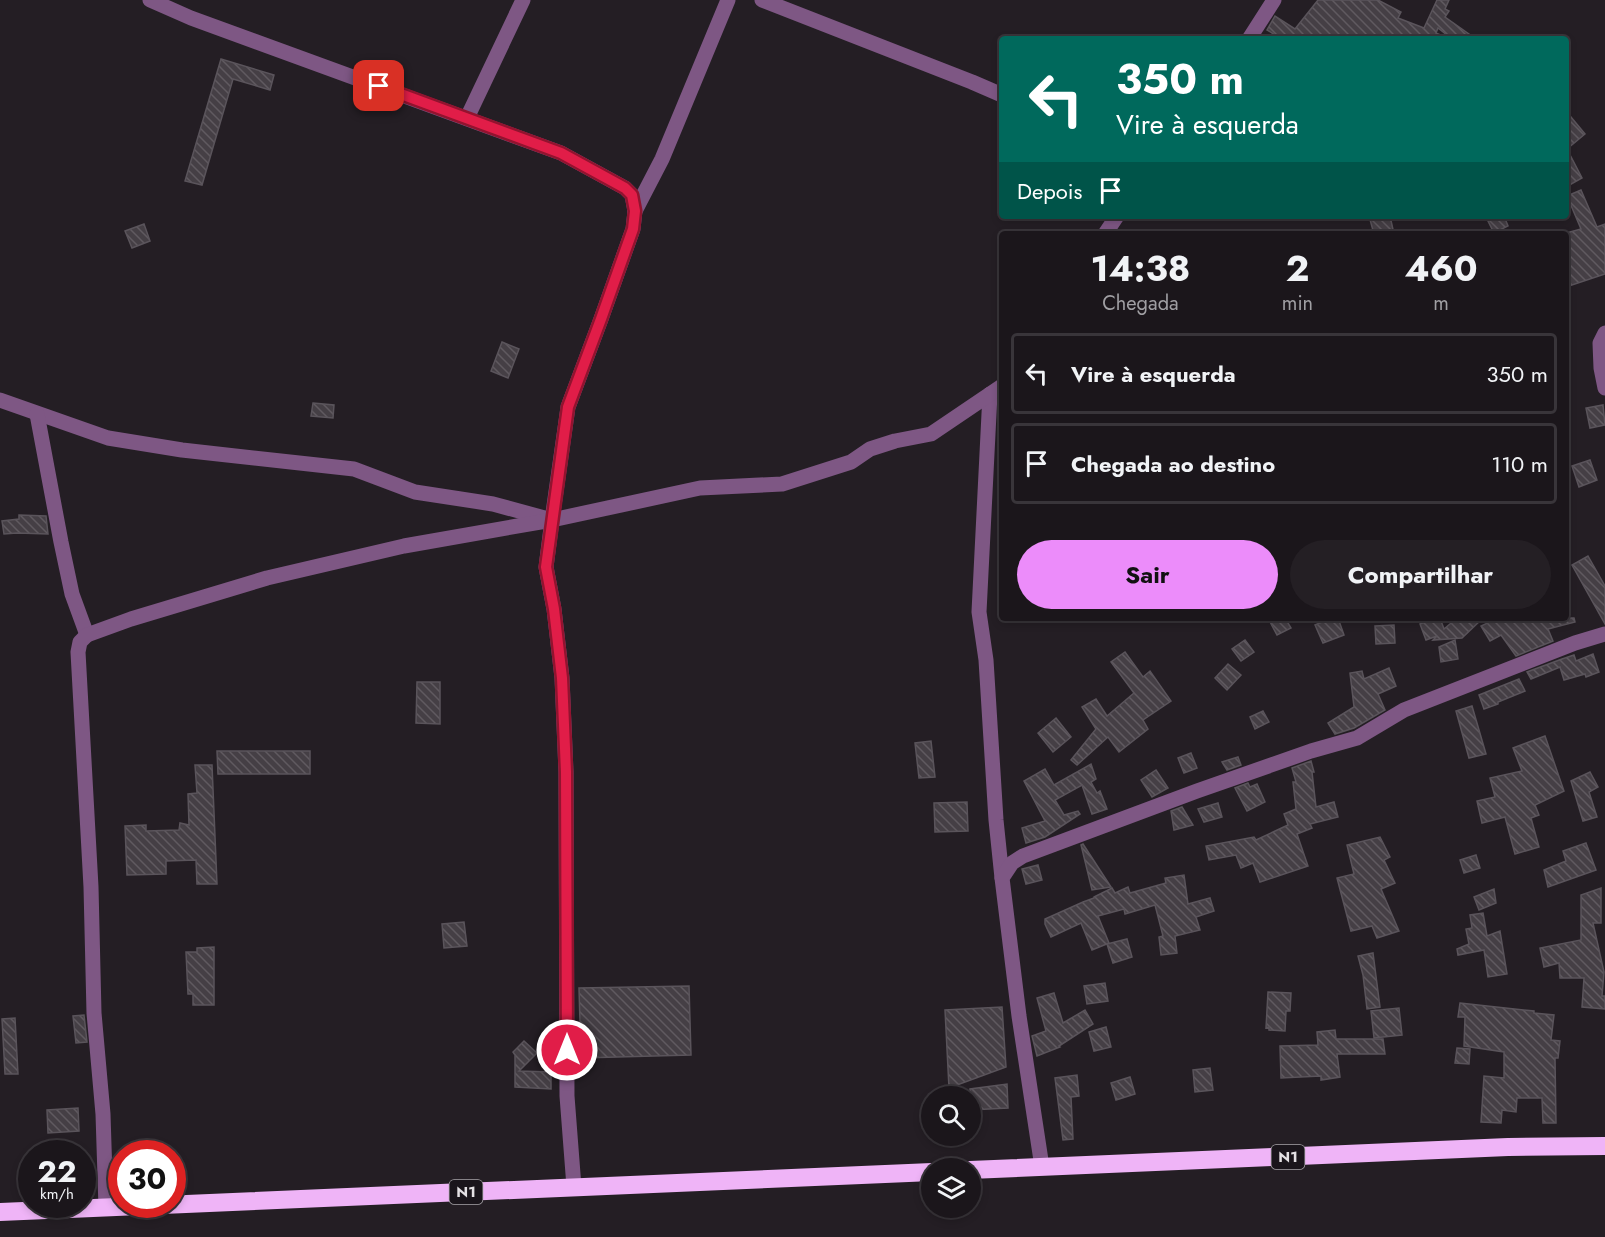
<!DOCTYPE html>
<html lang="pt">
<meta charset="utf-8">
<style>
body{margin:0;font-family:Jost,sans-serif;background:#241f24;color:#f1f3f6;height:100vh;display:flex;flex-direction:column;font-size:22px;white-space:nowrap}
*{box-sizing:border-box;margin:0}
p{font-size:20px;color:#a09fa3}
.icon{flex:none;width:33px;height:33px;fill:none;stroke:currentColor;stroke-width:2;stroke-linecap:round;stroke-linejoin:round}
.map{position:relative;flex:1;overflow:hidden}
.side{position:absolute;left:999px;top:231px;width:570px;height:390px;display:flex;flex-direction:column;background:#1b161b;border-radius:6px;box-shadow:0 3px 9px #0003,0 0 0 2px #39353a}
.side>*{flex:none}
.guide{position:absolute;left:999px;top:36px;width:570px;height:183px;border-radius:6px;box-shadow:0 3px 9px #0003,0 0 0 2px #39353a;background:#00695c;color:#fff;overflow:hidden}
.controls{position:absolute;left:921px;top:1086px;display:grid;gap:12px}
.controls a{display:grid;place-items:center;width:60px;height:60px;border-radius:50%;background:#1b161b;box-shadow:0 3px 9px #0003,0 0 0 2px #39353a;font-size:30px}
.speed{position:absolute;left:18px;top:1140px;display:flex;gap:12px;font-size:30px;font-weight:700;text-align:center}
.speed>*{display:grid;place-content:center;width:78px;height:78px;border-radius:50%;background:#1b161b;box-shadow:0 3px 9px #0003,0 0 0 2px #39353a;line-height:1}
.speed small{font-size:15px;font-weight:400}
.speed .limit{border:9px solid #d22;background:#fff;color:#111}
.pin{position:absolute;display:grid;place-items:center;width:51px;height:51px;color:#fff;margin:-26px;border-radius:12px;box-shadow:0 3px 9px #0006}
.me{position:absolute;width:66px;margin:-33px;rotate:0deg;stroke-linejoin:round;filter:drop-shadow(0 0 4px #0008)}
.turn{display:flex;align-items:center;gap:21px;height:126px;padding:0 18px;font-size:27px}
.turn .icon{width:78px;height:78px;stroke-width:2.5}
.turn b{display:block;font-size:42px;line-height:51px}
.then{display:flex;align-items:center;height:57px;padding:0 18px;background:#0003;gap:12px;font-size:22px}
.eta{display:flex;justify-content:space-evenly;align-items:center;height:102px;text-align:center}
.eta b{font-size:36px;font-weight:700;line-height:42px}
.primary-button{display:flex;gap:12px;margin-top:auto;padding:12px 18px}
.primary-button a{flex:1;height:69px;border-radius:36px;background:#ec8cfa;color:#111;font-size:24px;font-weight:700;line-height:69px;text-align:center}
.primary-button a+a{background:#241f24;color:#f1f3f6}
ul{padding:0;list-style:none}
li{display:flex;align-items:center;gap:18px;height:81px;margin:0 12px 9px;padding:0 6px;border:3px solid #39353a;border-radius:6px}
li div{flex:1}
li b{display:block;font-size:22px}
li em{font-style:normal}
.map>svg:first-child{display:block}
</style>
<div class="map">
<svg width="1605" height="1237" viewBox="0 0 1605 1237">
<defs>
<pattern id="building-back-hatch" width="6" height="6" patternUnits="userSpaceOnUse" patternTransform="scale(1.5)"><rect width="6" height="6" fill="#453f45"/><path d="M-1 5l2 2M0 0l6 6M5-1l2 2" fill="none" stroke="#605a60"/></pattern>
</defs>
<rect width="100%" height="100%" fill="#241e24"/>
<g fill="url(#building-back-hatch)" stroke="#5a545b" stroke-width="1.5">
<polygon points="1318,0 1378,0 1401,12 1398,18 1424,28 1437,0 1449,0 1445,9 1449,11 1445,17 1476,39 1452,39 1438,28 1436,33 1449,39 1282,39 1267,30 1275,16 1295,29"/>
<polygon points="221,59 274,75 270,90 233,79 202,185 185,181"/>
<polygon points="1566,111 1585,134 1567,149 1582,178 1566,187"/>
<polygon points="1581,190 1597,227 1605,224 1605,274 1566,287 1566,233 1581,229 1567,196"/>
<polygon points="1369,216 1390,216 1394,234 1374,234"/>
<polygon points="1498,216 1504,216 1508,226 1494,233 1488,221"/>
<polygon points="144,224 150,241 132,248 125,231"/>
<polygon points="502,342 519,349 508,378 491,371"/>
<polygon points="313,403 334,405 333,418 311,416"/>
<polygon points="1603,405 1605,425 1590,428 1586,408"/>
<polygon points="1590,460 1597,480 1579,487 1572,466"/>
<polygon points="19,515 46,516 48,534 17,533 4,534 2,521 19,519"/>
<polygon points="1588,556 1605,586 1605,624 1572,565"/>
<polygon points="1268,618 1285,618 1291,628 1277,635"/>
<polygon points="1332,618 1338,618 1344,635 1323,643 1315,625"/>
<polygon points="1436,618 1440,618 1444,629 1457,618 1483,618 1462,638 1433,640 1437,636 1426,640 1420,624"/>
<polygon points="1498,618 1574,618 1575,622 1548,629 1553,641 1516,656 1501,635 1490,641 1481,626"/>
<polygon points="1394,625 1395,643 1376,644 1375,626"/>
<polygon points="1245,640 1254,652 1241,661 1232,649"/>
<polygon points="1455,640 1458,659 1441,662 1439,647"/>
<polygon points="1125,652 1143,677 1150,671 1171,701 1143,720 1148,729 1119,752 1108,737 1077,765 1071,760 1096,729 1082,707 1096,699 1107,716 1134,693 1111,662"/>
<polygon points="1593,654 1599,672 1586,677 1585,674 1564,680 1560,667 1531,679 1527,672 1562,659 1574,655 1576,661"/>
<polygon points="1228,664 1241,675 1227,690 1215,678"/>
<polygon points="1389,668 1396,686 1378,694 1385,710 1354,728 1335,734 1328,723 1354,707 1350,673 1362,671 1364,679"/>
<polygon points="1519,679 1525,691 1498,702 1498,704 1484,709 1479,695"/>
<polygon points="417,682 440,682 440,724 416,723"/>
<polygon points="1472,706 1486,754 1469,758 1456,711"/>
<polygon points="1263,711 1269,722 1255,729 1250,717"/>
<polygon points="1056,718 1071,737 1053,752 1038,733"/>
<polygon points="1545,736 1564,791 1535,805 1539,815 1531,818 1539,847 1515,854 1505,817 1482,823 1477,801 1495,797 1490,778 1522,771 1513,748"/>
<polygon points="931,741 935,777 919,778 915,743"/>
<polygon points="217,751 310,751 310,774 218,774"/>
<polygon points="1191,753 1197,768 1184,773 1178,758"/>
<polygon points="1238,757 1241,765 1227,770 1222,762"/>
<polygon points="1311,761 1314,772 1312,772 1316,807 1334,802 1338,817 1310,824 1312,828 1297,834 1308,866 1260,882 1253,863 1241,868 1236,855 1209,860 1206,846 1254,837 1256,840 1288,825 1284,814 1296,809 1293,782 1296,782 1292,768"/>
<polygon points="1091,764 1096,779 1091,782 1097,793 1100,791 1107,809 1092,814 1082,785 1055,800 1064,815 1078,811 1080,814 1045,837 1026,843 1022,828 1045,821 1024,781 1045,769 1054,785"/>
<polygon points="195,765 212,765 217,884 197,884 196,860 166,861 166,874 127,875 125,826 146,825 146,831 179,830 180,823 189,825 188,794 197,793"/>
<polygon points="1156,770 1168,788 1152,797 1141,780"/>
<polygon points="1590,772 1598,787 1589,792 1597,817 1583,821 1571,781"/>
<polygon points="1248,783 1250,787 1257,784 1265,802 1247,811 1235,788"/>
<polygon points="967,802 968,831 935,832 934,803"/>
<polygon points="1218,803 1222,817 1204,822 1198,809"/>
<polygon points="1182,807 1193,825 1174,830 1171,811"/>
<polygon points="1380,837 1390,857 1384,860 1395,883 1381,889 1399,931 1377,938 1372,926 1351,931 1337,878 1354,874 1347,845"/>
<polygon points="1586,843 1596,870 1548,887 1544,870 1566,861 1563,851"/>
<polygon points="1083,844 1111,887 1092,890 1081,845"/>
<polygon points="1476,855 1480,868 1464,873 1460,860"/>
<polygon points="1038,865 1042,880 1026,884 1022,869"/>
<polygon points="1184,875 1188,904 1210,898 1214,911 1196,917 1200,930 1175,936 1177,953 1161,955 1159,937 1163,936 1155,905 1125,914 1124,909 1098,916 1109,943 1092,950 1081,923 1051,937 1045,924 1045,919 1083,902 1094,898 1094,897 1112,888 1115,893 1128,887 1130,893 1166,883 1165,878"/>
<polygon points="1601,888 1601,923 1593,923 1604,972 1602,996 1605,996 1605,1009 1582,1007 1584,978 1560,978 1559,963 1544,967 1540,948 1581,940 1581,895"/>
<polygon points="1494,889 1496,903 1479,910 1474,897"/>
<polygon points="1483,913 1487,936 1500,931 1507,974 1488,977 1484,950 1458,955 1457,949 1469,944 1466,929 1472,928 1470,915"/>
<polygon points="464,922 467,946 444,948 442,924"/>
<polygon points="1127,939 1132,957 1113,963 1107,944"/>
<polygon points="214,947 214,1005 193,1005 193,994 188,994 186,952 197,952 197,948"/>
<polygon points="1373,953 1380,1007 1367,1009 1363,975 1358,956"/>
<polygon points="1105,983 1108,1001 1087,1004 1084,986"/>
<polygon points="689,986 691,1055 581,1058 579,988"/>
<polygon points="1268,992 1291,993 1290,1011 1286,1011 1285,1031 1269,1030 1269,1027 1266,1028"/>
<polygon points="1054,993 1063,1023 1085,1010 1093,1024 1059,1046 1060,1047 1037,1056 1032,1036 1046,1031 1037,998"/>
<polygon points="1460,1003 1534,1011 1534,1013 1554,1015 1551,1040 1560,1041 1558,1058 1555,1058 1556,1123 1543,1123 1542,1098 1517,1098 1516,1112 1502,1110 1501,1123 1481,1122 1484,1076 1504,1078 1504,1052 1464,1046 1465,1017 1458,1017"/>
<polygon points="1002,1007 1006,1067 949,1088 945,1010"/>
<polygon points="1399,1008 1402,1035 1374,1038 1371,1011"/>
<polygon points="84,1015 87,1042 76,1043 73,1016"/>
<polygon points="15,1018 18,1074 5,1074 2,1019"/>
<polygon points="1106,1027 1111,1047 1094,1051 1089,1032"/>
<polygon points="1335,1030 1336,1039 1383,1039 1385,1054 1337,1054 1340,1077 1321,1080 1321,1076 1281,1078 1280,1046 1318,1045 1317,1032"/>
<polygon points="524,1041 537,1053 519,1071 551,1072 551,1089 515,1087 515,1055 513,1052"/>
<polygon points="1457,1048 1470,1049 1469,1064 1455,1063"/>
<polygon points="1210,1068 1213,1090 1195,1092 1193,1070"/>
<polygon points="1077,1075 1079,1096 1071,1097 1073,1139 1063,1140 1055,1078"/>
<polygon points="1130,1077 1135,1094 1116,1100 1111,1083"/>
<polygon points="1007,1084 1008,1108 970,1110 970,1089"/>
<polygon points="78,1108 79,1131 48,1133 47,1110"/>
</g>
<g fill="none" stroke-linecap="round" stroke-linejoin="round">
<g stroke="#7e5784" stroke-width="15">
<polyline points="150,0 191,18 561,153 625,188 632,195 635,211 633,229 601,319 568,407 552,520"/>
<polyline points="762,0 972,82 1002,95"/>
<polyline points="1249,39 1274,0"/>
<polyline points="467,118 523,0"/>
<polyline points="635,211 662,159 728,0"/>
<polyline points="1105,234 1117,216"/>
<polyline points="1605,333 1600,343 1601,368 1605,388"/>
<polyline points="990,394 979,612 986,660 996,820 1002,878"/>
<polyline points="0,400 108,438 182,450 354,469 415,492 493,504 552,520 700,488 782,484 851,462 870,449 895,441 931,434 1002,386"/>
<polyline points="37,414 61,542 72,594 87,635"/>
<polyline points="1042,1167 1019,1016 1002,878 1012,863 1023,856 1197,791 1311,751 1357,738 1404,710 1575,643 1605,634"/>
<polyline points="106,1208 103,1114 94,1013 91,887 78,652 80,642 87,635 131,619 267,578 404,546 552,520 546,567 554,609 562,678 566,772 567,1096 574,1187"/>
</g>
<g stroke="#efb4f7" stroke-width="18">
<polyline points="970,1170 1508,1147 1605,1146"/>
<polyline points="0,1212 932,1172"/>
</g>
</g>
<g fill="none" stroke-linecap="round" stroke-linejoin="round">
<defs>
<polyline id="route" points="379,86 561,153 625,188 632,195 635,211 633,229 601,319 568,407 546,567 554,609 562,678 563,701 566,772 567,1050"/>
</defs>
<use href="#route" stroke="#92132f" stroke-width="15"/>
<use href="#route" stroke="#e11d48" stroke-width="10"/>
</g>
<g text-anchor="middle" stroke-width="6" stroke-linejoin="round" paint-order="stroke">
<g fill="#1a151b" stroke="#a7a4a8" stroke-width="1.5">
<rect x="1271.5" y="1145" width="33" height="24" rx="4.5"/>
<rect x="449.5" y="1180" width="33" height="24" rx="4.5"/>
</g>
<g font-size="15" font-weight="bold" fill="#e4e1e4">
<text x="1288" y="1162">N1</text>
<text x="466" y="1197">N1</text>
</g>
</g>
</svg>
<div class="controls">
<a><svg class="icon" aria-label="search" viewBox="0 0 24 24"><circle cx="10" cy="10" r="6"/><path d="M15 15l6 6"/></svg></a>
<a><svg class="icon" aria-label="layers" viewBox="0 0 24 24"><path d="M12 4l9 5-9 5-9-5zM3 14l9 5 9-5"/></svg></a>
</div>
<div class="speed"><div>22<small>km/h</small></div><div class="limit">30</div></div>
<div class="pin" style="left:379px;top:86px;background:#d93025"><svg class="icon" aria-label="arrive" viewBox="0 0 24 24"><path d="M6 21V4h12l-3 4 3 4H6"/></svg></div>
<svg class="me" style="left:567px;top:1050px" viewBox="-20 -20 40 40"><circle r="17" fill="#e11d48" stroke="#fff" stroke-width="3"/><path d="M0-11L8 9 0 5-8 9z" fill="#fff"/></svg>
<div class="guide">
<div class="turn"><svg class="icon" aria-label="left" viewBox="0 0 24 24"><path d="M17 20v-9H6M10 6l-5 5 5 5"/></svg><div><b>350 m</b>Vire à esquerda</div></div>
<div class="then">Depois<svg class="icon" aria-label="arrive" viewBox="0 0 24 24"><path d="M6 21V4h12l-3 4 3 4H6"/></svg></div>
</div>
<section class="side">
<div class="eta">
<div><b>14:38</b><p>Chegada</p></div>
<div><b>2</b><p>min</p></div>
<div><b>460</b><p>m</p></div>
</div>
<ul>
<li><svg class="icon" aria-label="left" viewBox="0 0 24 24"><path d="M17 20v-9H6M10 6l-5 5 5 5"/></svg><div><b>Vire à esquerda</b></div><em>350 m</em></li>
<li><svg class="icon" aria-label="arrive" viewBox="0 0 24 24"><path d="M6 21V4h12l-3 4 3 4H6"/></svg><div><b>Chegada ao destino</b></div><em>110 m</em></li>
</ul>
<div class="primary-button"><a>Sair</a><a>Compartilhar</a></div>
</section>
</div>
